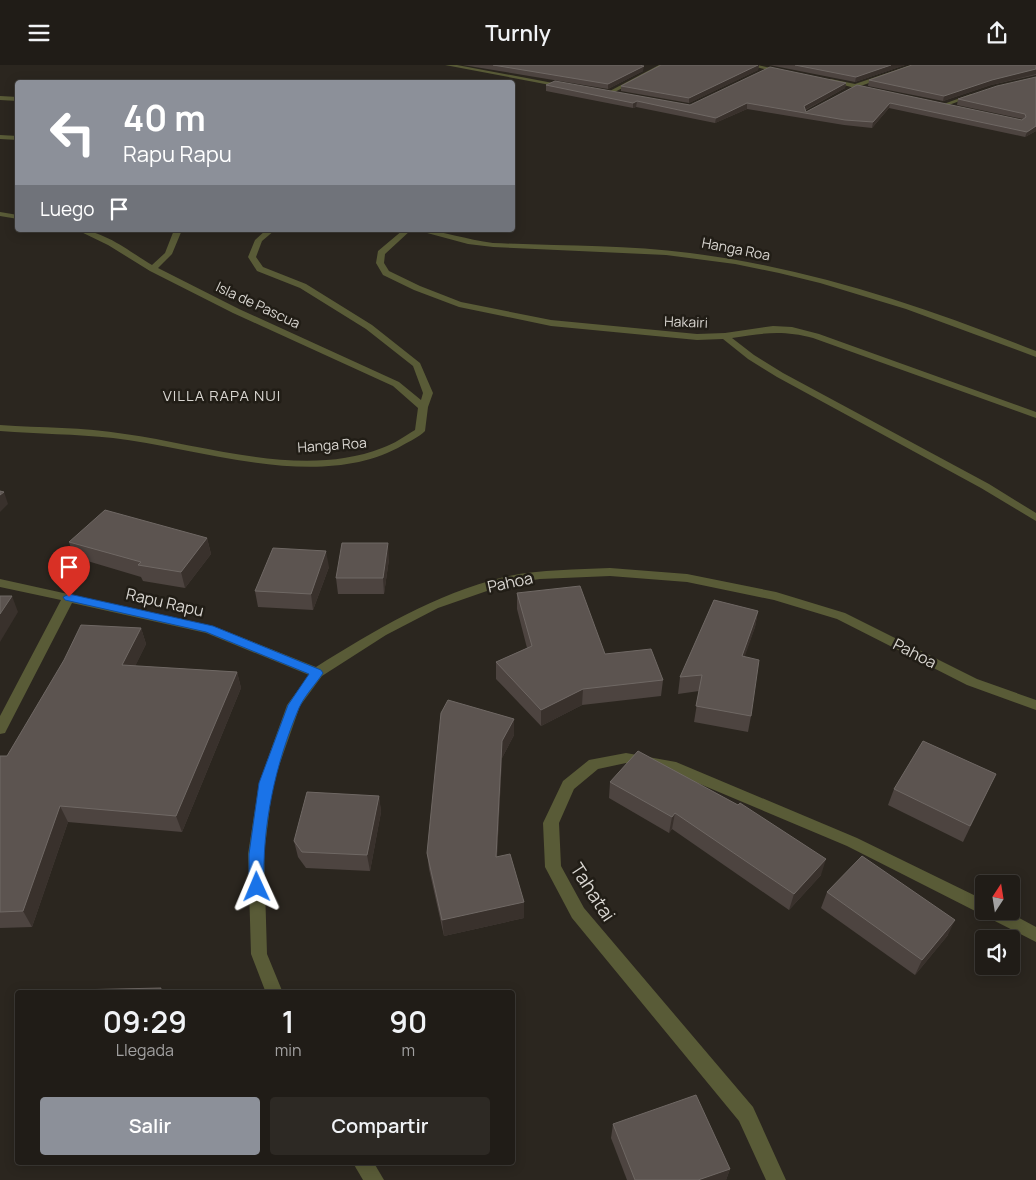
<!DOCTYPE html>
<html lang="es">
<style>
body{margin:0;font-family:Manrope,sans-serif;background:#2d2924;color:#f1f3f6;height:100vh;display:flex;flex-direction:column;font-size:19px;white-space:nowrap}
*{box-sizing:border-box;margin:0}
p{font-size:16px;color:#a2a1a1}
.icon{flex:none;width:28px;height:28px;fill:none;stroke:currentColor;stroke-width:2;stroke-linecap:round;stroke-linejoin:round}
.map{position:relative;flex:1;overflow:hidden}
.panel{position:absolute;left:15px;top:925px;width:500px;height:175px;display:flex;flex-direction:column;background:#201c17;border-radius:5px;box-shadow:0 2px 12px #0003,0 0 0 1px #3d3a36}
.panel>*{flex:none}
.banner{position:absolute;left:15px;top:15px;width:500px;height:152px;border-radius:5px;box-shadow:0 2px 12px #0003,0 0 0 1px #3d3a36;background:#8c9099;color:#fff;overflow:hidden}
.needle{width:32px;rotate:12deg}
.fabs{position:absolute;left:975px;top:810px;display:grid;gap:10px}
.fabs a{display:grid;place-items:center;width:45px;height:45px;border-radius:5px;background:#201c17;box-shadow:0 2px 12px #0003,0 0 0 1px #3d3a36;font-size:25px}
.pin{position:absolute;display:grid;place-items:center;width:42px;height:42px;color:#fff;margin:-51px -21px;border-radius:50% 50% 50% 0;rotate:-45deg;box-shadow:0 0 5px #0007}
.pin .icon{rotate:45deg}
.me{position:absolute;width:55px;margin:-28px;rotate:359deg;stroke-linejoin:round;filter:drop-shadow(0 0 4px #0008)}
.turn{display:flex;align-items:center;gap:18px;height:105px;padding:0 25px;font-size:22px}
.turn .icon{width:65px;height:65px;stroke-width:2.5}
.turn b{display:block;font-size:35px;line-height:42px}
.then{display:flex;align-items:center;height:48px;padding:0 25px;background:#0003;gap:10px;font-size:19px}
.eta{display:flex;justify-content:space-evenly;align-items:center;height:85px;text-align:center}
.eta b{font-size:30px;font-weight:600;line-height:35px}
.cta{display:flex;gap:10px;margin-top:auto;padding:10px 25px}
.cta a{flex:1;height:58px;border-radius:5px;background:#8c9099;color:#fff;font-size:20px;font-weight:600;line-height:58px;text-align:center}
.cta a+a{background:#2d2924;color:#f1f3f6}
header{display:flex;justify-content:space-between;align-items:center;height:65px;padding:0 25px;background:#201c17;font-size:22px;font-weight:600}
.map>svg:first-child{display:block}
</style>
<header><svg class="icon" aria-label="menu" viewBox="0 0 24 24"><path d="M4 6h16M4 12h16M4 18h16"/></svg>Turnly<svg class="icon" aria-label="share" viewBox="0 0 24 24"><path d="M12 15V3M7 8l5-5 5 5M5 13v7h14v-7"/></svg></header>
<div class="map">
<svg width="1036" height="1115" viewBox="0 0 1036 1115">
<rect width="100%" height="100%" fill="#2b261f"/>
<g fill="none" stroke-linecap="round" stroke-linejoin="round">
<g fill="#595b37" fill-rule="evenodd">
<polygon points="445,0 457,0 569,21 566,23"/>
<polygon points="659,0 666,0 611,29 606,28"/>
<polygon points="748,0 758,0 787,7 784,9"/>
<polygon points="911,0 919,0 855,23 828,16 831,14 855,19"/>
<polygon points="971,29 976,30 946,41 941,40"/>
<polygon points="0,31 18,32 18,36 0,35"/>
<polygon points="0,70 18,71 18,75 0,74"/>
<polygon points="0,147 18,150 18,154 0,151"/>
<path d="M 77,165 C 104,165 130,187 152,200 L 165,188 L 174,165 L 182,165 L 172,189 L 158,203 L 239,244 L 399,317 L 421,335 L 423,328 L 413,301 L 366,264 L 300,223 L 257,206 L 248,192 L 255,175 L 266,165 L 275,165 L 262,176 L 256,192 L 263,202 L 306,219 L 372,260 L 420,298 L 433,328 L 428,342 L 425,366 C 419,372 410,376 403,380 C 321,428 201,383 113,373 C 76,369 38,369 0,366 L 0,360 C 41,363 83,362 125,369 C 205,380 303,414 382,383 C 394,379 405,371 415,365 L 418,343 L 393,321 L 233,248 L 150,206 L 108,180 Z"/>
<path d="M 403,165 L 411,165 L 385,189 L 384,198 L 389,206 L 420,221 L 461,237 L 551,255 L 697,269 L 725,268 L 773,261 L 792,262 L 819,269 L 1036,347 L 1036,353 L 813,273 C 783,265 763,268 732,273 L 754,290 L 783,308 L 989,419 L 1036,448 L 1036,456 L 981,423 L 777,312 L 748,294 L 723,274 L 697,275 L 551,261 L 459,242 L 414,225 L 383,210 L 376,198 L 378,186 Z"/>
<path d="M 416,165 C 442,165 467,175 493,178 C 559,181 625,180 690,188 C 810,203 924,242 1036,286 L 1036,292 L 906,244 L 820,218 L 779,208 L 735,199 L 666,190 L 493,182 L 468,179 Z"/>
<path d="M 610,503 L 687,509 L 776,527 L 845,548 L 977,614 L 1036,635 L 1036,645 L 967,620 L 837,554 L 774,535 L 687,517 L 610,511 L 540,514 L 507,519 L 438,543 L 386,570 L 322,611 L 300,641 L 273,718 L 264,789 L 267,889 L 283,928 L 266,928 L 251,889 L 248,789 L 259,718 L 287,640 L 309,610 L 206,568 L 72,538 L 7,664 L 5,668 L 0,669 L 0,651 L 61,535 L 0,522 L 0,514 L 213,561 L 316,602 C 375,565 435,529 504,512 C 539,504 575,505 610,503 Z"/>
<polygon points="626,688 676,697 857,773 984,835 984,846 1006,846 1036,862 1036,877 847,781 669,706 626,698 598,704 574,724 559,758 561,801 584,843 753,1042 786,1115 766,1115 739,1056 572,853 545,802 543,758 563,716 589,695"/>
<polygon points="353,1098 374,1098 384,1115 363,1115"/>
</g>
</g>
<g fill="#4d4440">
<polygon points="463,0 639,0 643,6 608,24"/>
<polygon points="661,0 759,0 758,5 689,38 621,26 621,21"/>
<polygon points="769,0 905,0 855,17"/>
<polygon points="1036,0 1036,10 991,20 943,36 868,21 869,15"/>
<polygon points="1036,12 1036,66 1025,72 889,43 872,63 844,60 747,44 715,58 636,42 633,43 546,26 546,20 690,40 846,18 845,23 806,45 806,47 857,20 1022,55 1023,54 957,40 958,34"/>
<polygon points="207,473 211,489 185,523 143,516 141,512 74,492 69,477"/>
<polygon points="389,494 384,529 338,529 336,513"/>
<polygon points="329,502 313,545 258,542 255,526"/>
<polygon points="517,528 605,589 663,615 661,631 582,640 541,661 496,614 496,597 527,583 517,544"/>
<polygon points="758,546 755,562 744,592 751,651 748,667 694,657 699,626 678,629 680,612"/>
<polygon points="141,563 146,579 135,601 237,607 241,623 182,767 68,757 32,862 0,863 0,691 7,691"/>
<polygon points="514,654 514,670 502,693 497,792 524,837 524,853 444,871 429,804 427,788"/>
<polygon points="996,709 963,777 888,740 894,724"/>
<polygon points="610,717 821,810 789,845 672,764 669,768 609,733"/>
<polygon points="379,731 381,747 370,806 306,803 298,792 294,776"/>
<polygon points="827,827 948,870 915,910 821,843"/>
<polygon points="613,1059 730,1104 726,1115 627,1115 611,1073"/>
</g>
<g fill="#39312c">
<polygon points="758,0 759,0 758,5 689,38 689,33"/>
<polygon points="891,0 905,0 855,17 856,12"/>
<polygon points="644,1 643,6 608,24 608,19"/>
<polygon points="1036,4 1036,9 991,20 943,36 944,31 992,15"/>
<polygon points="846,18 845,23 803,46 804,41"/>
<polygon points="637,36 636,42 633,43 633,38"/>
<polygon points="747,38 747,44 715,58 716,53"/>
<polygon points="890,38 889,43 872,63 873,57"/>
<polygon points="1036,61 1036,66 1025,72 1027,67"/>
<polygon points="4,427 8,439 0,447 0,430"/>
<polygon points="207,473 211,489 185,523 181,507"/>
<polygon points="388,478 389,494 384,529 383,513"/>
<polygon points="326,486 329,502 313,545 311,529"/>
<polygon points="12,531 18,547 0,577 0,549"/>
<polygon points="758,546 755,562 739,608 742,591"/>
<polygon points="141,563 146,579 128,616 122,600"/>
<polygon points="237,607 241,623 182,767 176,751"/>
<polygon points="583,624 582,640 541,661 541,645"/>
<polygon points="514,654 514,670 502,693 496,808 496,792 502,676"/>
<polygon points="379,731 381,747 370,806 367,790"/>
<polygon points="60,741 68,757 32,862 23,846"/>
<polygon points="675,748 672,764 669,768 672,752"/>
<polygon points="826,794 821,810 789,845 794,829"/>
<polygon points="524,837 524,853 444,871 442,855"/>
<polygon points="955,855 948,870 915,910 922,895"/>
<polygon points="730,1104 726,1115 698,1115"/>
</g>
<g fill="#5c5450" stroke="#6f6864">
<polygon points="493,0 639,0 644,1 608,19"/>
<polygon points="661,0 758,0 689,33 621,21"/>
<polygon points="795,0 891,0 856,12"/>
<polygon points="912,0 1036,0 1036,4 992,15 944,31 869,15"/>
<polygon points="770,2 846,18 804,41 806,47 857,20 1022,55 1026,52 1025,49 958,34 997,21 1036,12 1036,61 1027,67 890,38 873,57 845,55 747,38 716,53 637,36 633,38 546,20 555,16 690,40"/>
<polygon points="0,426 4,427 0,430"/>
<polygon points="105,445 207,473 181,507 138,500 141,497 69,477"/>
<polygon points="342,478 388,478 383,513 336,513"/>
<polygon points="273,483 326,486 311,529 255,526"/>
<polygon points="580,521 605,589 651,584 663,615 583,624 541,645 496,597 532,581 517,528"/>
<polygon points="0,531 12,531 0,549"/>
<polygon points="714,535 758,546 742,591 759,595 751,651 696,641 702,610 680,612"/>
<polygon points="81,560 141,563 122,600 237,607 176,751 60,741 23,846 0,847 0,691 7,691 64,595"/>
<polygon points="448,635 514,654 502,676 496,792 510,789 524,837 442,855 427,788 441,648"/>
<polygon points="923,676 996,709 970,761 894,724"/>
<polygon points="638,686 738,740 740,738 826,794 794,829 675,748 672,752 610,717"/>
<polygon points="307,727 379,731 367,790 302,787 294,776"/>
<polygon points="862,791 955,855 922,895 827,827"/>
<polygon points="161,923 160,928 74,928 74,925"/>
<polygon points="696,1030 730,1104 698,1115 635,1115 613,1059"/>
</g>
<path fill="#1a73e8" stroke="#114b97" d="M 69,529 L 213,561 L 321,605 L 323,608 C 316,619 305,630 299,643 C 275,700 262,760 264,822 L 262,827 L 257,828 L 252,827 L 249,822 L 249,789 L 259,718 L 288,640 L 309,609 L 206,567 L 65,535 L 63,532 Z"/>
<g text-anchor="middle" stroke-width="5" stroke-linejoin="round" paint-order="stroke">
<g font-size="14" fill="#d9d6d1" stroke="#211d16">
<text transform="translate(736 184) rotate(11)" y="5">Hanga Roa</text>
<text transform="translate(258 240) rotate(25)" y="5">Isla de Pascua</text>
<text transform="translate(686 257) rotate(2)" y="5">Hakairi</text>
<text transform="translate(332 380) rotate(-4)" y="5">Hanga Roa</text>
</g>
<g font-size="15" letter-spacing="1" fill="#d9d6d1" stroke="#211d16">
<text x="222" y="336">VILLA RAPA NUI</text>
</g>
<g font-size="16" fill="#d9d6d1" stroke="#211d16">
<text transform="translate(510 517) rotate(-12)" y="6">Pahoa</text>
<text transform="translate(165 537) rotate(13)" y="6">Rapu Rapu</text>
<text transform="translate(915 588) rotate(27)" y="6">Pahoa</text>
</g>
<g font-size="19" fill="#d9d6d1" stroke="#211d16">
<text transform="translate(593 827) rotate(57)" y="7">Tahatai</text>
</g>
</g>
</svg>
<div class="fabs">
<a><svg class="needle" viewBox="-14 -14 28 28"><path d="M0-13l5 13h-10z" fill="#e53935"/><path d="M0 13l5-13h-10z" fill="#a2a1a1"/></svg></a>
<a><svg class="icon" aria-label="sound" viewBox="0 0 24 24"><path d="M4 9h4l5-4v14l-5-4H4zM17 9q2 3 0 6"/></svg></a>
</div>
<div class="pin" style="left:69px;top:532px;background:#d93025"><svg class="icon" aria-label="arrive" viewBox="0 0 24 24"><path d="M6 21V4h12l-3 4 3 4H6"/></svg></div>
<svg class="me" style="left:257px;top:822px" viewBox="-20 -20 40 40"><path d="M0-17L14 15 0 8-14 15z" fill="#1a73e8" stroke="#fff" stroke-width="4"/></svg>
<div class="banner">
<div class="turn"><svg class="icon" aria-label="left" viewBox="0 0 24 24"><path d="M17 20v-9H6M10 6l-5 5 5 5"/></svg><div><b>40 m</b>Rapu Rapu</div></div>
<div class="then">Luego<svg class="icon" aria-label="arrive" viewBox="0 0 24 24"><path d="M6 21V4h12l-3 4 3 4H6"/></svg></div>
</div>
<section class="panel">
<div class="eta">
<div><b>09:29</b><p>Llegada</p></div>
<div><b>1</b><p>min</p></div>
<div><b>90</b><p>m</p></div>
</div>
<div class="cta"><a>Salir</a><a>Compartir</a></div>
</section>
</div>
